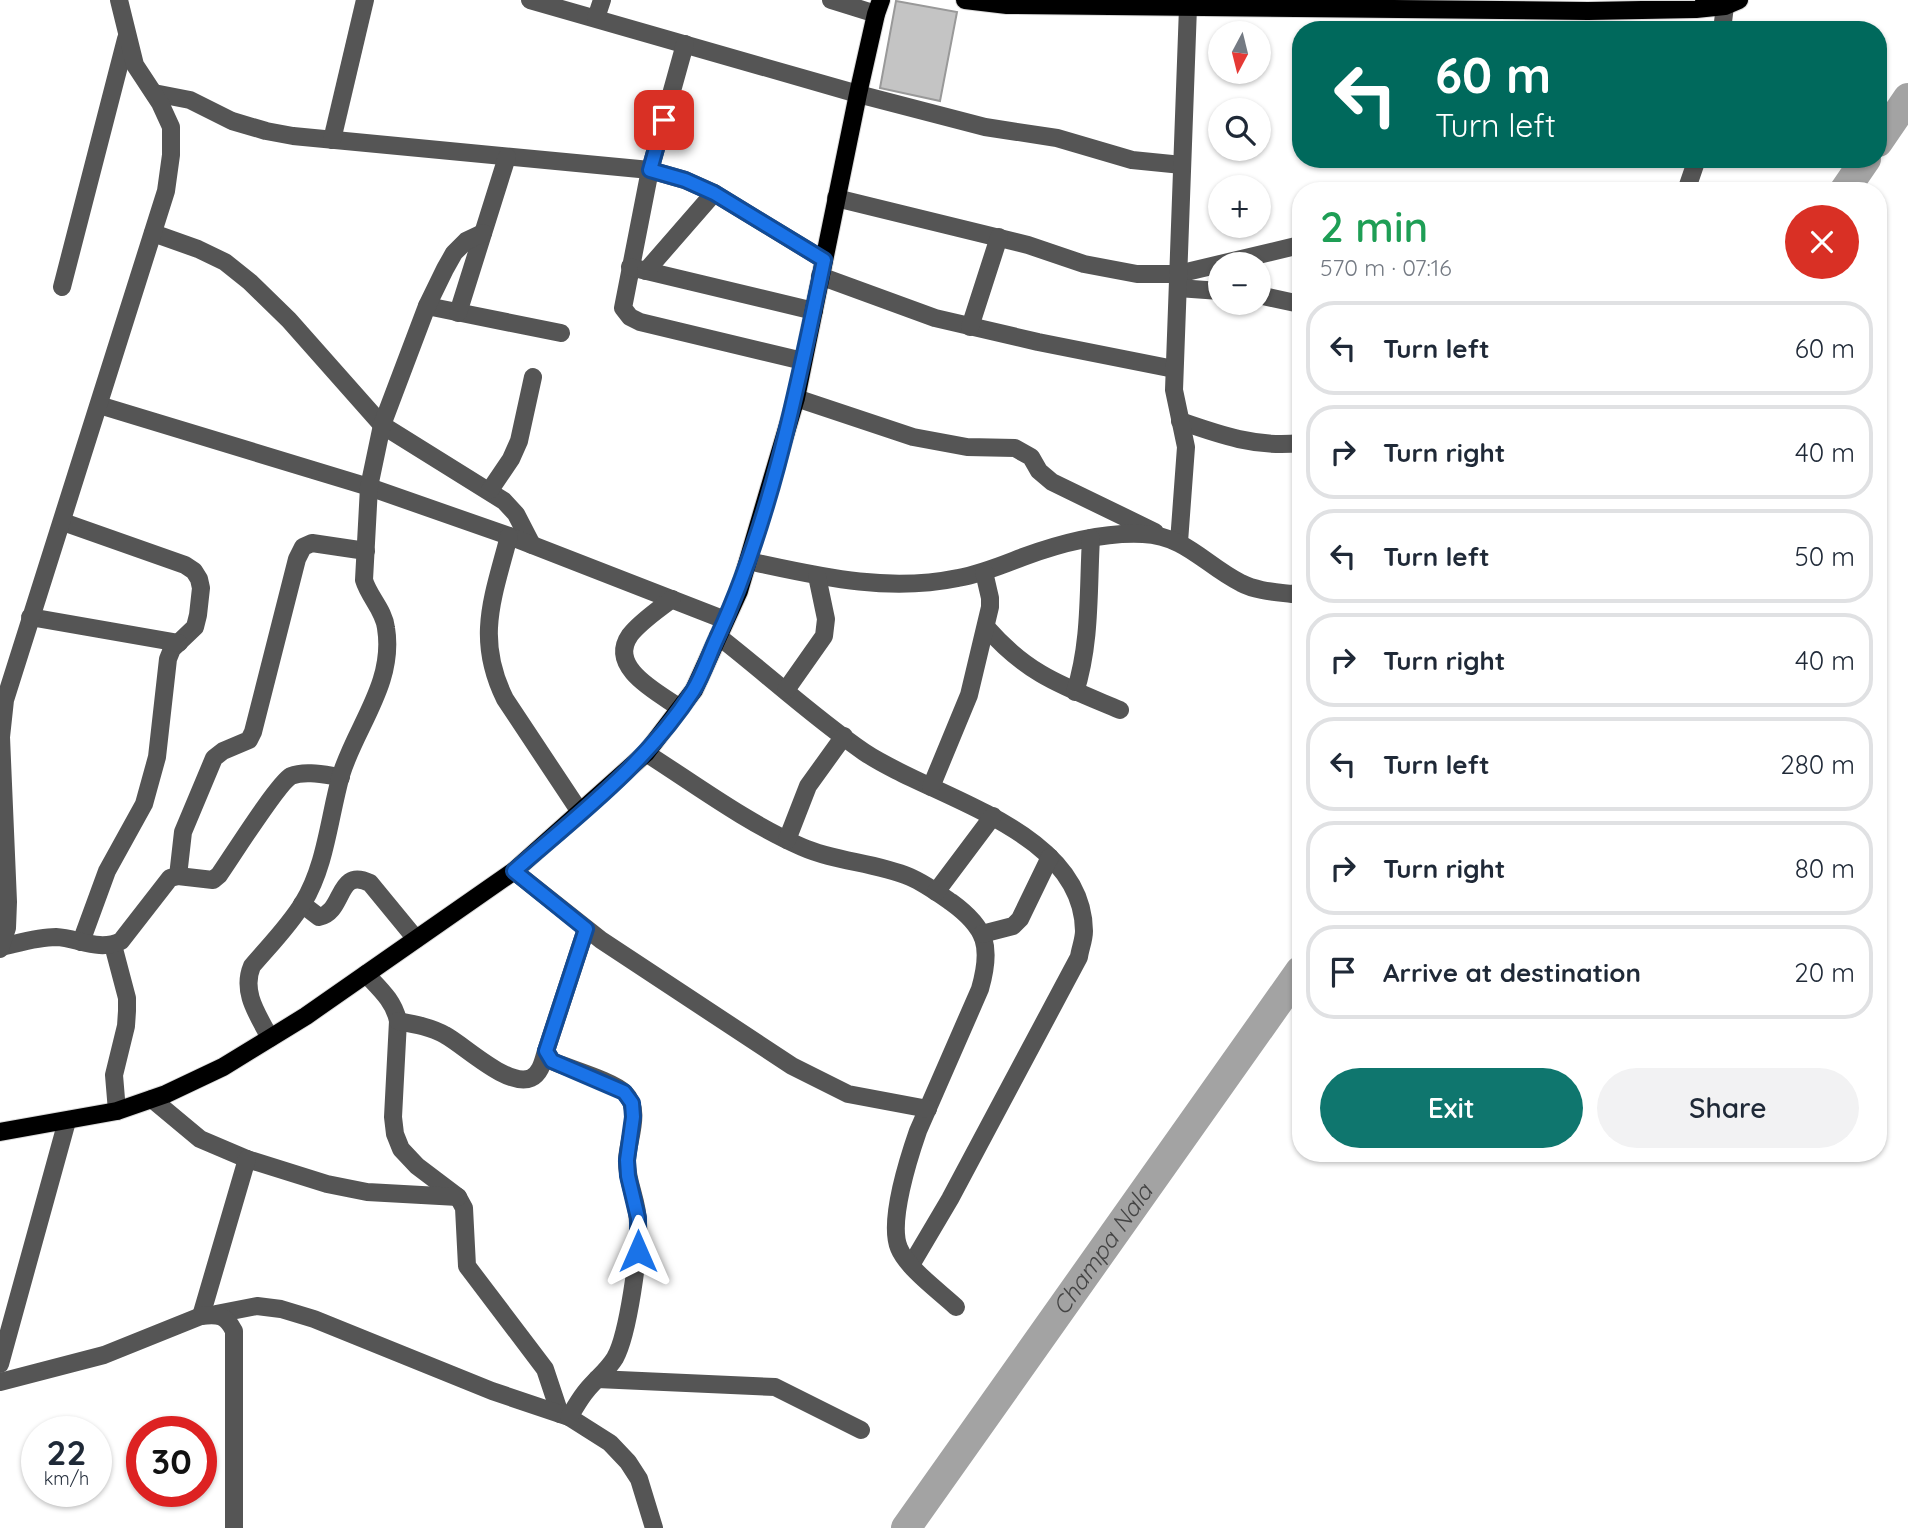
<!DOCTYPE html>
<meta charset="utf-8">
<style>
body{margin:0;font-family:Quicksand,sans-serif;background:#f2f2f3;color:#1f2937;height:100vh;display:flex;flex-direction:column;font-size:26px;white-space:nowrap}
*{box-sizing:border-box;margin:0}
p{font-size:23px;color:#747a83}
.icon{flex:none;width:38px;height:38px;fill:none;stroke:currentColor;stroke-width:2;stroke-linecap:round;stroke-linejoin:round}
.map{position:relative;flex:1;overflow:hidden}
.sheet{position:absolute;left:1292px;top:182px;width:595px;height:980px;display:flex;flex-direction:column;background:#fff;border-radius:28px;box-shadow:0 2px 5px #0004}
.sheet>*{flex:none}
.banner{position:absolute;left:1292px;top:21px;width:595px;height:147px;border-radius:28px;box-shadow:0 2px 5px #0004;background:#00695c;color:#fff;overflow:hidden}
.needle{width:46px;rotate:187deg}
.tools{position:absolute;left:1208px;top:21px;display:grid;gap:14px}
.tools a{display:grid;place-items:center;width:63px;height:63px;border-radius:50%;background:#fff;box-shadow:0 2px 5px #0004;font-size:35px}
.speed{position:absolute;left:21px;top:1416px;display:flex;gap:14px;font-size:35px;font-weight:700;text-align:center}
.speed>*{display:grid;place-content:center;width:91px;height:91px;border-radius:50%;background:#fff;box-shadow:0 2px 5px #0004;line-height:1}
.speed small{font-size:18px;font-weight:400}
.speed .limit{border:10px solid #d22;background:#fff;color:#111}
.pin{position:absolute;display:grid;place-items:center;width:60px;height:60px;color:#fff;margin:-30px;border-radius:14px;box-shadow:0 4px 10px #0006}
.me{position:absolute;width:77px;margin:-38px;rotate:0deg;stroke-linejoin:round;filter:drop-shadow(0 0 5px #0008)}
.turn{display:flex;align-items:center;gap:24px;height:147px;padding:0 28px;font-size:32px}
.turn .icon{width:91px;height:91px;stroke-width:2.5}
.turn b{display:block;font-size:49px;line-height:60px}
.round{display:grid;place-items:center;flex:none;width:74px;height:74px;border-radius:37px;background:#f2f2f3}
.headline{display:flex;align-items:center;justify-content:space-between;height:119px;padding:0 28px}
h1{font-size:42px;font-weight:600;line-height:52px;color:#1e9e55}
.button{display:flex;gap:14px;margin-top:auto;padding:14px 28px}
.button a{flex:1;height:80px;border-radius:42px;background:#0f766e;color:#fff;font-size:28px;font-weight:600;line-height:80px;text-align:center}
.button a+a{background:#f2f2f3;color:#1f2937}
ul{padding:0;list-style:none}
li{display:flex;align-items:center;gap:21px;height:94px;margin:0 14px 10px;padding:0 14px;border:4px solid #e0e1e3;border-radius:28px}
li div{flex:1}
li b{display:block;font-size:26px}
li em{font-style:normal}
.map>svg:first-child{display:block}
</style>
<div class="map">
<svg width="1908" height="1528" viewBox="0 0 1908 1528">
<rect width="100%" height="100%" fill="#fff"/>
<g fill="none" stroke-linecap="round" stroke-linejoin="round">
<g stroke="#a3a3a3" stroke-width="30">
<polyline points="1878,142 1908,98"/>
<polyline points="1844,191 1866,159"/>
<path id="s1" d="M 906,1528 L 1300,971"/>
</g>
</g>
<polygon fill="#c4c4c4" stroke="#999" stroke-width="2" points="896,1 957,12 940,101 880,88"/>
<g fill="none" stroke-linecap="round" stroke-linejoin="round">
<defs>
<g id="major">
<polyline points="965,0 1007,5 1588,11 1696,9 1725,6 1739,0"/>
<polyline points="0,1132 117,1111 166,1094 223,1067 306,1016 514,871 646,753 694,690 739,591 796,398 858,94 876,14 881,0"/>
</g>
</defs>
<use href="#major" stroke="#dbdbdb" stroke-width="20"/>
<g stroke="#555" stroke-width="18">
<polyline points="530,0 858,94 985,127 1057,138 1132,160 1182,165"/>
<polyline points="831,0 876,14"/>
<polyline points="596,18 602,0"/>
<polyline points="1722,30 1725,6"/>
<polyline points="685,44 650,170 623,308 630,317 640,322 803,361"/>
<polyline points="154,93 190,100 232,121 266,131 293,136 650,170 685,180 714,193 824,260"/>
<polyline points="332,140 365,0"/>
<polyline points="1686,191 1697,159"/>
<polyline points="836,198 1028,245 1084,264 1137,274 1178,274 1300,245"/>
<polyline points="153,233 198,249 225,262 250,282 289,320 382,425 504,501 516,514 532,545"/>
<polyline points="630,267 814,311"/>
<polyline points="646,271 714,193"/>
<polyline points="820,276 935,318 1038,342 1174,369"/>
<polyline points="62,287 126,39"/>
<polyline points="1178,288 1220,291"/>
<polyline points="1258,295 1300,304"/>
<polyline points="427,306 561,333"/>
<polyline points="458,313 507,157"/>
<polyline points="970,327 999,237"/>
<polyline points="796,398 913,437 967,447 1015,448 1031,457 1039,471 1052,482 1155,532"/>
<polyline points="99,405 369,487 509,536 725,620"/>
<path d="M 1180,421 C 1220,435 1257,448 1300,443"/>
<polyline points="490,490 511,459 519,441 533,377"/>
<polyline points="63,522 185,565 194,571 199,579 201,588 198,615 195,627 172,649 168,659 157,757 144,804 107,871 81,942"/>
<path d="M 509,536 C 493,598 475,638 505,699 L 580,812"/>
<polyline points="1179,542 1186,447 1174,390 1188,7"/>
<path d="M 748,561 C 818,576 886,593 958,578 C 981,574 1002,565 1023,557 C 1061,543 1102,532 1143,534 C 1186,536 1205,565 1241,583 C 1256,591 1276,592 1292,594 L 1300,592"/>
<path d="M 672,599 C 658,610 641,621 630,635 C 607,668 659,693 680,708"/>
<polyline points="30,617 179,643"/>
<path d="M 986,627 C 1028,675 1063,686 1120,710"/>
<path d="M 718,636 C 767,674 813,717 864,752 C 932,798 1083,829 1084,931 C 1084,940 1080,949 1079,957 L 950,1199 L 911,1265"/>
<polyline points="786,690 824,636 826,619 817,576"/>
<path d="M 1075,692 C 1091,643 1088,589 1091,538"/>
<path d="M 646,753 C 696,785 747,823 802,847 C 836,862 875,862 910,877 C 924,883 938,893 951,902 C 987,928 992,947 980,989 L 918,1131 C 909,1157 888,1222 899,1248 C 907,1268 940,1292 956,1307"/>
<polyline points="931,787 969,695 990,607 990,598 984,572"/>
<polyline points="787,840 808,786 844,736"/>
<polyline points="514,871 601,940 792,1066 848,1094 928,1109"/>
<polyline points="178,876 183,832 214,758 223,751 249,740 253,732 297,559 303,547 312,543 366,551"/>
<polyline points="936,892 993,816"/>
<path d="M 302,904 L 319,917 C 345,912 336,867 370,883 L 416,939"/>
<polyline points="982,934 1013,926 1020,919 1050,857"/>
<polyline points="113,945 127,998 127,1011 126,1026 114,1075 117,1111"/>
<path d="M 1,947 C 19,943 38,937 56,937 C 78,938 99,952 121,941 L 170,878 L 178,876 L 213,880 L 219,875 C 231,858 278,783 291,776 C 305,770 326,775 341,777"/>
<polyline points="0,949 7,928 8,902 1,737 5,700 166,191 171,155 171,127 160,103 135,65 119,0"/>
<path d="M 366,974 C 380,989 394,1001 398,1021 L 393,1117 L 395,1134 L 401,1149 L 417,1166 L 458,1197 L 464,1208 L 467,1266 L 545,1369 L 560,1414"/>
<path d="M 398,1021 C 414,1024 431,1027 445,1035 C 464,1045 508,1088 531,1078 C 541,1073 543,1061 546,1051"/>
<path d="M 270,1038 C 258,1015 241,992 252,966 C 269,946 289,926 303,903 C 326,865 329,818 341,775 C 356,726 395,683 386,628 C 384,610 369,597 364,580 L 369,487 L 382,425 L 427,306 L 445,269 L 454,253 L 466,241 L 483,233"/>
<polyline points="152,1099 200,1139 247,1159 327,1184 367,1192 458,1197"/>
<polyline points="216,1314 257,1306 281,1309 314,1319 492,1391 569,1417 610,1443 628,1462 639,1479 654,1528"/>
<polyline points="201,1316 247,1159"/>
<polyline points="0,1364 67,1121"/>
<polyline points="597,1379 775,1387 861,1430"/>
<path d="M 0,1382 L 104,1355 L 201,1316 C 219,1314 226,1315 234,1331 L 234,1528"/>
<path d="M 569,1417 C 575,1408 580,1398 587,1390 C 596,1379 607,1371 615,1358 C 628,1335 640,1251 638,1223 C 638,1201 626,1181 627,1160 C 628,1139 642,1110 625,1093 C 613,1081 570,1069 552,1061 L 546,1051 L 586,929"/>
</g>
<use href="#major" stroke="#000" stroke-width="18"/>
</g>
<g fill="none" stroke-linecap="round" stroke-linejoin="round">
<defs>
<path id="route" d="M 638,1251 L 638,1218 L 628,1176 L 627,1160 L 633,1117 L 632,1103 L 624,1092 L 552,1061 L 546,1051 L 586,929 L 514,871 C 577,816 647,763 693,691 C 703,675 709,655 717,638 C 772,519 797,388 824,260 L 714,193 L 685,180 L 650,170 L 664,120"/>
</defs>
<use href="#route" stroke="#114b97" stroke-width="18"/>
<use href="#route" stroke="#1a73e8" stroke-width="12"/>
</g>
<g text-anchor="middle" stroke-width="5" stroke-linejoin="round" paint-order="stroke">
<g font-size="24" font-style="italic" fill="#444" stroke="#fff">
<text dy="8" stroke="none"><textPath href="#s1" startOffset="341">Champa Nala</textPath></text>
</g>
</g>
</svg>
<div class="tools">
<a><svg class="needle" viewBox="-14 -14 28 28"><path d="M0-13l5 13h-10z" fill="#e53935"/><path d="M0 13l5-13h-10z" fill="#747a83"/></svg></a>
<a><svg class="icon" aria-label="search" viewBox="0 0 24 24"><circle cx="10" cy="10" r="6"/><path d="M15 15l6 6"/></svg></a>
<a>+</a>
<a>−</a>
</div>
<div class="speed"><div>22<small>km/h</small></div><div class="limit">30</div></div>
<div class="pin" style="left:664px;top:120px;background:#d93025"><svg class="icon" aria-label="arrive" viewBox="0 0 24 24"><path d="M6 21V4h12l-3 4 3 4H6"/></svg></div>
<svg class="me" style="left:638px;top:1251px" viewBox="-20 -20 40 40"><path d="M0-17L14 15 0 8-14 15z" fill="#1a73e8" stroke="#fff" stroke-width="4"/></svg>
<div class="banner">
<div class="turn"><svg class="icon" aria-label="left" viewBox="0 0 24 24"><path d="M17 20v-9H6M10 6l-5 5 5 5"/></svg><div><b>60 m</b>Turn left</div></div>
</div>
<section class="sheet">
<div class="headline"><div><h1>2 min</h1><p>570 m · 07:16</p></div><a class="round" style="background:#d93025;color:#fff"><svg class="icon" aria-label="close" viewBox="0 0 24 24"><path d="M6 6l12 12M18 6L6 18"/></svg></a></div>
<ul>
<li><svg class="icon" aria-label="left" viewBox="0 0 24 24"><path d="M17 20v-9H6M10 6l-5 5 5 5"/></svg><div><b>Turn left</b></div><em>60 m</em></li>
<li><svg class="icon" aria-label="right" viewBox="0 0 24 24"><path d="M7 20v-9h11M14 6l5 5-5 5"/></svg><div><b>Turn right</b></div><em>40 m</em></li>
<li><svg class="icon" aria-label="left" viewBox="0 0 24 24"><path d="M17 20v-9H6M10 6l-5 5 5 5"/></svg><div><b>Turn left</b></div><em>50 m</em></li>
<li><svg class="icon" aria-label="right" viewBox="0 0 24 24"><path d="M7 20v-9h11M14 6l5 5-5 5"/></svg><div><b>Turn right</b></div><em>40 m</em></li>
<li><svg class="icon" aria-label="left" viewBox="0 0 24 24"><path d="M17 20v-9H6M10 6l-5 5 5 5"/></svg><div><b>Turn left</b></div><em>280 m</em></li>
<li><svg class="icon" aria-label="right" viewBox="0 0 24 24"><path d="M7 20v-9h11M14 6l5 5-5 5"/></svg><div><b>Turn right</b></div><em>80 m</em></li>
<li><svg class="icon" aria-label="arrive" viewBox="0 0 24 24"><path d="M6 21V4h12l-3 4 3 4H6"/></svg><div><b>Arrive at destination</b></div><em>20 m</em></li>
</ul>
<div class="button"><a>Exit</a><a>Share</a></div>
</section>
</div>
